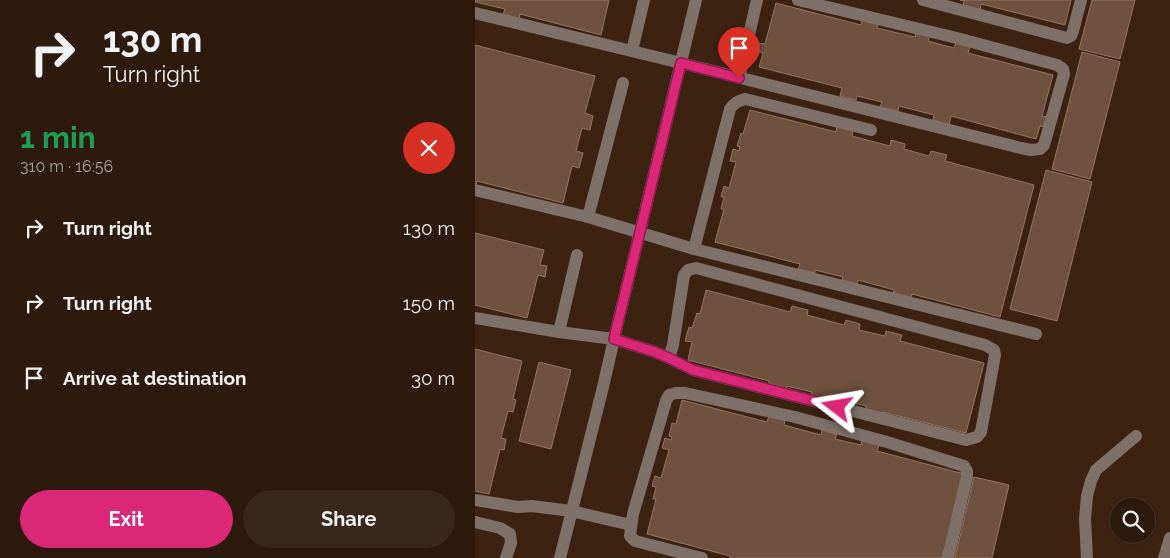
<!DOCTYPE html>
<meta charset="utf-8">
<style>
:root{--surface:#2d1a0d;--page:#39271b;--text:#f1f3f6;--muted:#a7a19d;--line:#48382e;--accent:#db2777}
body{margin:0;font-family:Raleway,sans-serif;background:var(--page);color:var(--text);height:100vh;display:flex;flex-direction:column;font-size:19px;white-space:nowrap}
*{box-sizing:border-box;margin:0}
p{font-size:16px;color:var(--muted)}
.icon{flex:none;width:28px;height:28px;fill:none;stroke:currentColor;stroke-width:2;stroke-linecap:round;stroke-linejoin:round}
.map{position:relative;flex:1;overflow:hidden}
.details{display:flex;flex-direction:column;background:var(--surface);width:475px}
.details>*{flex:none}
.banner{background:#2d1a0d;color:var(--text);overflow:hidden}
.fabs{position:absolute;left:635px;top:498px;display:grid;gap:10px}
.fabs a{display:grid;place-items:center;width:45px;height:45px;border-radius:50%;background:var(--surface);box-shadow:0 1px 4px #0004,0 0 0 1px var(--line);font-size:25px}
.pin{position:absolute;display:grid;place-items:center;width:42px;height:42px;color:#fff;margin:-51px -21px;border-radius:50% 50% 50% 0;rotate:-45deg;box-shadow:0 0 5px #0007}
.pin .icon{rotate:45deg}
.me{position:absolute;width:55px;margin:-28px;rotate:284deg;stroke-linejoin:round;filter:drop-shadow(0 0 4px #0008)}
.turn{display:flex;align-items:center;gap:18px;height:105px;padding:0 20px;font-size:22px}
.turn .icon{width:65px;height:65px;stroke-width:2.5}
.turn b{display:block;font-size:35px;line-height:42px}
.round{display:grid;place-items:center;flex:none;width:52px;height:52px;border-radius:26px;background:var(--page)}
.headline{display:flex;align-items:center;justify-content:space-between;height:85px;padding:0 20px}
h1{font-size:30px;font-weight:700;line-height:38px;color:#1e9e55}
.primary-button{display:flex;gap:10px;margin-top:auto;padding:10px 20px}
.primary-button a{flex:1;height:58px;border-radius:30px;background:var(--accent);color:#fff;font-size:20px;font-weight:700;line-height:58px;text-align:center}
.primary-button a+a{background:var(--page);color:var(--text)}
ul{padding:0;list-style:none}
li{display:flex;align-items:center;gap:15px;height:75px;padding:0 20px}
li div{flex:1}
li b{display:block;font-size:19px}
li em{font-style:normal}
main{display:flex;flex:1;min-height:0}
.map>svg:first-child{display:block}
</style>
<main>
<section class="details">
<div class="banner">
<div class="turn"><svg class="icon" aria-label="right" viewBox="0 0 24 24"><path d="M7 20v-9h11M14 6l5 5-5 5"/></svg><div><b>130 m</b>Turn right</div></div>
</div>
<div class="headline"><div><h1>1 min</h1><p>310 m · 16:56</p></div><a class="round" style="background:#d93025;color:#fff"><svg class="icon" aria-label="close" viewBox="0 0 24 24"><path d="M6 6l12 12M18 6L6 18"/></svg></a></div>
<ul>
<li><svg class="icon" aria-label="right" viewBox="0 0 24 24"><path d="M7 20v-9h11M14 6l5 5-5 5"/></svg><div><b>Turn right</b></div><em>130 m</em></li>
<li><svg class="icon" aria-label="right" viewBox="0 0 24 24"><path d="M7 20v-9h11M14 6l5 5-5 5"/></svg><div><b>Turn right</b></div><em>150 m</em></li>
<li><svg class="icon" aria-label="arrive" viewBox="0 0 24 24"><path d="M6 21V4h12l-3 4 3 4H6"/></svg><div><b>Arrive at destination</b></div><em>30 m</em></li>
</ul>
<div class="primary-button"><a>Exit</a><a>Share</a></div>
</section>
<div class="map">
<svg width="695" height="558" viewBox="0 0 695 558">
<rect width="100%" height="100%" fill="#3c2311"/>
<g fill="#6e523f" stroke="#947662">
<polygon points="0,0 134,0 126,35 45,14 44,19 28,15 30,9 0,2"/>
<polygon points="485,0 596,0 590,25 506,4 505,10 488,5 489,1"/>
<polygon points="617,0 660,0 645,59 604,49"/>
<polygon points="301,3 386,25 388,18 403,22 402,28 440,37 441,32 455,35 453,41 479,48 481,42 495,46 493,53 578,75 567,116 574,117 571,127 565,126 561,139 476,116 474,125 458,120 459,115 424,106 423,111 405,107 407,102 382,96 381,100 365,96 367,88 284,67 288,53 282,51 284,43 290,44"/>
<polygon points="0,45 120,76 110,113 118,116 115,130 107,128 101,151 108,153 104,168 97,166 88,203 2,181 0,188"/>
<polygon points="607,52 645,62 615,179 577,169"/>
<polygon points="275,110 361,132 362,126 378,130 377,136 415,146 416,140 430,144 429,149 454,156 456,151 472,155 470,161 559,185 525,317 437,294 436,298 418,294 419,290 383,280 382,284 367,280 368,277 340,270 340,273 323,269 325,264 240,242 249,209 246,209 249,197 246,197 249,186 254,188 261,162 255,161 258,149 264,151 265,147 262,146 266,133 268,134"/>
<polygon points="571,170 617,182 582,321 535,309"/>
<polygon points="0,233 69,250 65,265 72,266 70,277 63,275 52,318 0,305"/>
<polygon points="231,290 315,312 317,306 333,310 332,315 369,325 371,320 385,324 384,330 410,336 411,331 427,335 425,341 509,363 491,433 408,412 408,414 391,410 391,406 354,397 353,400 336,396 337,392 312,386 311,389 294,384 294,381 213,360 217,342 210,341 214,327 217,328 222,313 225,314"/>
<polygon points="0,349 47,361 38,399 41,400 38,412 33,411 26,438 31,439 29,450 25,449 14,494 0,491"/>
<polygon points="64,362 96,370 76,449 44,441"/>
<polygon points="207,400 292,422 294,416 310,420 309,425 346,435 347,430 362,434 360,439 386,445 387,440 404,445 402,451 489,474 467,558 255,558 255,556 172,534 181,499 178,499 181,487 177,486 180,476 186,478 194,450 187,448 190,438 196,440 197,437 194,436 197,423 201,424"/>
<polygon points="499,477 534,485 517,558 480,558"/>
</g>
<g fill="none" stroke-linecap="round" stroke-linejoin="round">
<g stroke="#7f7169" stroke-width="12">
<polyline points="448,0 592,38 596,36 598,31 606,0"/>
<polyline points="0,13 206,63 546,148 556,150 565,149 569,145 589,74 588,69 582,65 482,38 323,0"/>
<polyline points="157,51 169,0"/>
<polyline points="264,78 282,0"/>
<polyline points="0,190 113,217 219,249 561,334"/>
<polyline points="113,217 148,83"/>
<path d="M219 249 255 109C259 103 263 101 270 99L396 130"/>
<polyline points="0,318 84,332 139,339 180,352 194,358 218,370 491,440 502,437 506,432 520,355 519,350 510,345 221,268 213,270 209,275 198,345 194,358"/>
<polyline points="84,332 102,255"/>
<polyline points="0,500 43,507 57,506 96,511 156,525"/>
<polyline points="0,522 25,528 35,534 36,543 31,558"/>
<polyline points="85,558 128,387 139,339 221,0"/>
<polyline points="227,558 160,541 155,536 158,514 191,401 194,395 201,393 210,393 320,417 412,442 489,466 492,471 492,477 473,558"/>
<polyline points="612,558 610,519 612,496 616,481 621,470 661,436"/>
<polyline points="689,558 695,538"/>
</g>
</g>
<g fill="none" stroke-linecap="round" stroke-linejoin="round">
<g stroke="#8e194d" stroke-width="12">
<polyline id="route" points="264,78 206,63 139,339 180,352 194,358 218,370 362,407"/>
</g>
<use href="#route" stroke="#db2777" stroke-width="9"/>
</g>
</svg>
<div class="fabs">
<a><svg class="icon" aria-label="search" viewBox="0 0 24 24"><circle cx="10" cy="10" r="6"/><path d="M15 15l6 6"/></svg></a>
</div>
<div class="pin" style="left:264px;top:78px;background:#d93025"><svg class="icon" aria-label="arrive" viewBox="0 0 24 24"><path d="M6 21V4h12l-3 4 3 4H6"/></svg></div>
<svg class="me" style="left:362px;top:407px" viewBox="-20 -20 40 40"><path d="M0-17L14 15 0 8-14 15z" fill="#db2777" stroke="#fff" stroke-width="4"/></svg>
</div>
</main>
